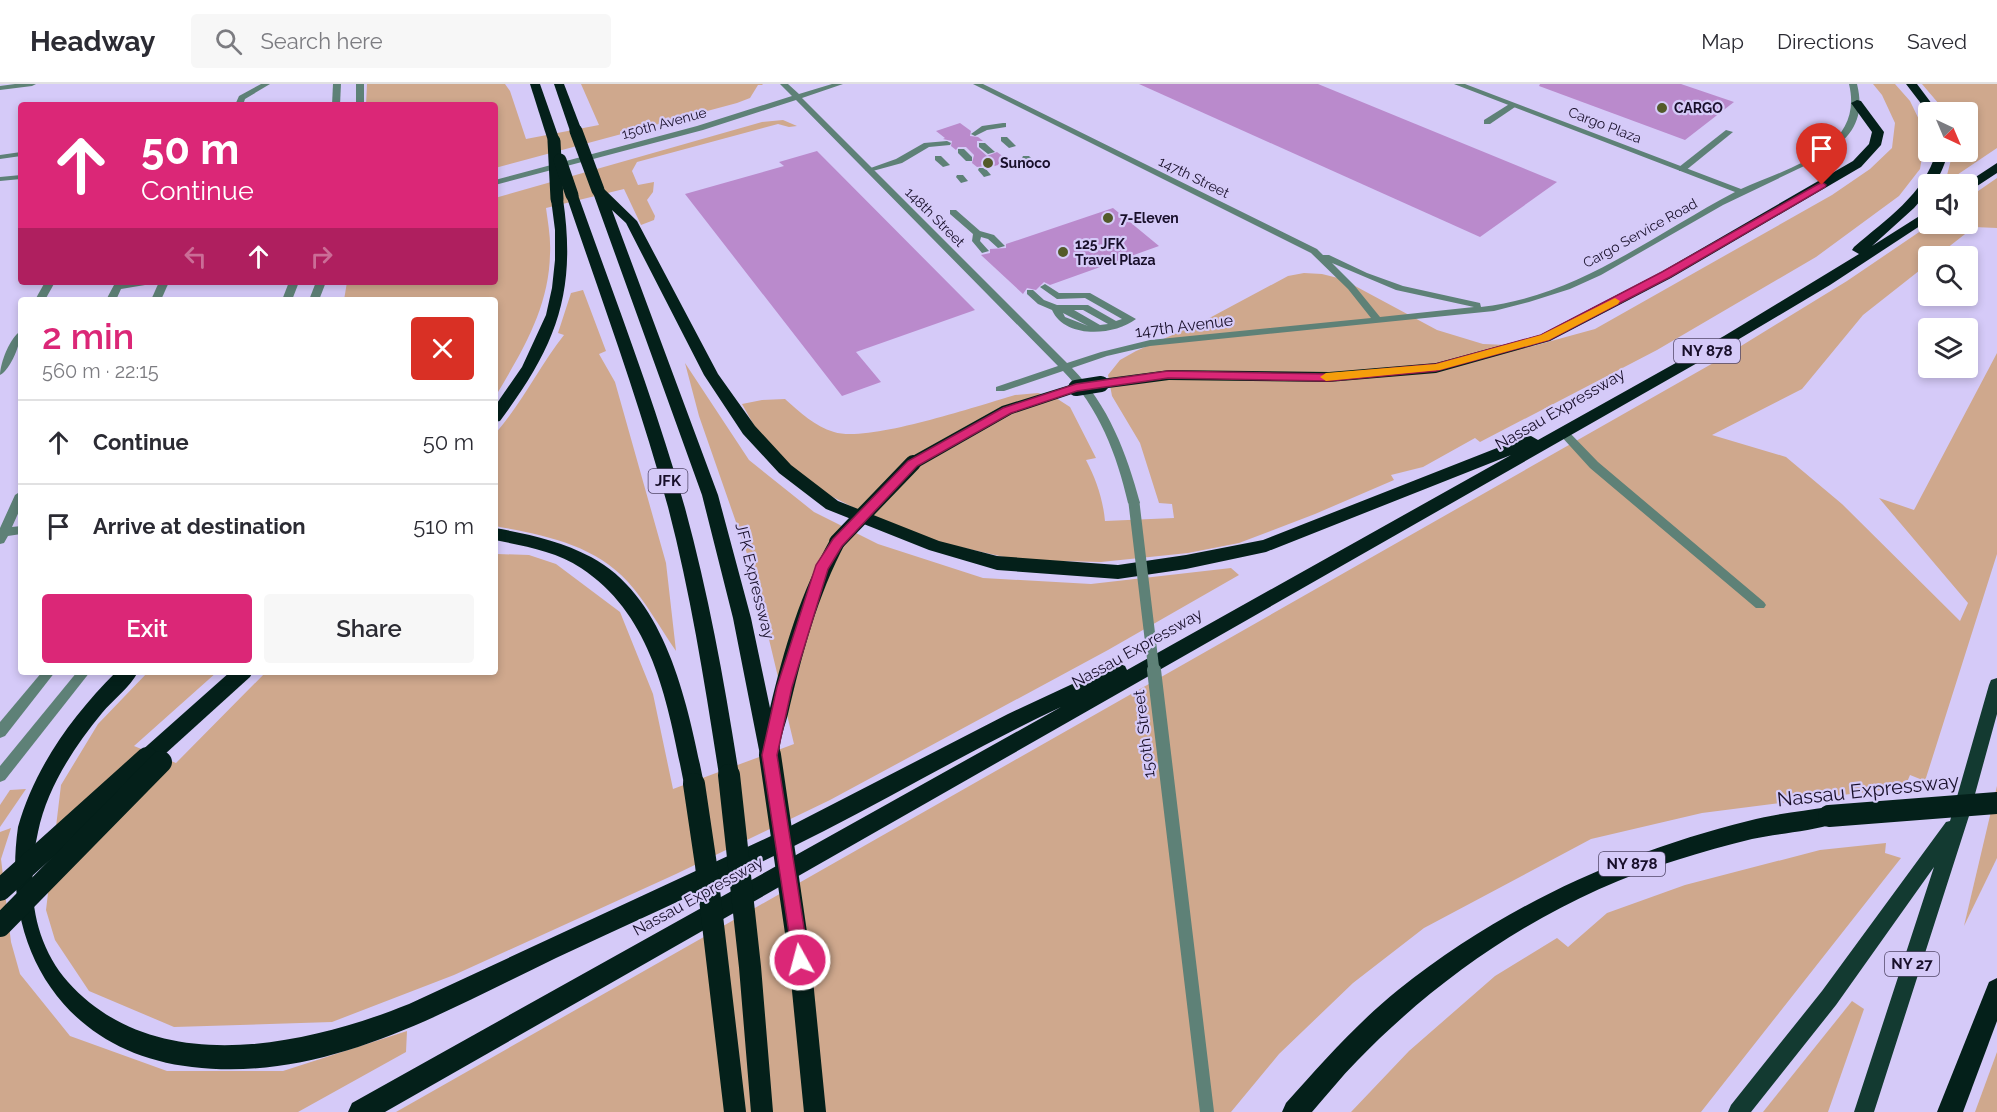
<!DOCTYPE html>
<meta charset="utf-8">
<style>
:root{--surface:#fff;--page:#f7f7f7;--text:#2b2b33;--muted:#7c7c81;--line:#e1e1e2;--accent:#db2777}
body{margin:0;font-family:Raleway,sans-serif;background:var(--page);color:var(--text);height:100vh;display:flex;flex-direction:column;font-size:22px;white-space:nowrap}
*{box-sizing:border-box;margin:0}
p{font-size:20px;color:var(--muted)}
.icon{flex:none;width:33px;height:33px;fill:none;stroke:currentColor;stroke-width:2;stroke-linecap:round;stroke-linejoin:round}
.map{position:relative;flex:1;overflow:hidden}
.details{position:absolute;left:18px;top:213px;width:480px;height:378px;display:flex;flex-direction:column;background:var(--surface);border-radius:6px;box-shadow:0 3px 9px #0003}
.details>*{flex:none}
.banner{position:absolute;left:18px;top:18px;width:480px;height:183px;border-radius:6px;box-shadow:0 3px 9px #0003;background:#db2777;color:#fff;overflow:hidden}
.needle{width:39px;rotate:136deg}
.tools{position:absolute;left:1918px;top:18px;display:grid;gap:12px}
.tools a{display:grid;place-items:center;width:60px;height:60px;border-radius:6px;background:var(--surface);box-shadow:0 3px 9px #0003;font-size:30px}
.pin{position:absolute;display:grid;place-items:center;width:51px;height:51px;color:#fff;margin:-62px -26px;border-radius:50% 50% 50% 0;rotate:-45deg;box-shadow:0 0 6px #0007}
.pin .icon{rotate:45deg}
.me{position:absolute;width:66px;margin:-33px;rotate:353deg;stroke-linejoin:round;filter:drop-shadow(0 0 4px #0008)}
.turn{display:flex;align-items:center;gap:21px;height:126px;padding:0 24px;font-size:27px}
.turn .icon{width:78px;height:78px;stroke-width:2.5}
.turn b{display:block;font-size:42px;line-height:51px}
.lanes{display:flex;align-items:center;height:57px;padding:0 24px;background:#0003;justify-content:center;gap:30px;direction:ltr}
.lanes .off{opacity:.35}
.round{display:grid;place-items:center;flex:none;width:63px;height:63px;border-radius:6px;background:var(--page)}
.overview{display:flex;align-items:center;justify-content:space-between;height:102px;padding:0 24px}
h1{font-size:36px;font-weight:600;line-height:45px;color:var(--accent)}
.button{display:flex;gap:12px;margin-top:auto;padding:12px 24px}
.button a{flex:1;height:69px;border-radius:6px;background:var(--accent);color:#fff;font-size:24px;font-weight:600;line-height:69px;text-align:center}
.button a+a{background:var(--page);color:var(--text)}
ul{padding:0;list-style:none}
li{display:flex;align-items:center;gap:18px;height:84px;padding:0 24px;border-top:2px solid var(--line)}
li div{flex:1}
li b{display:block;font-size:22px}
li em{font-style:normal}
header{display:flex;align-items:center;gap:36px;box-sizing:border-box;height:84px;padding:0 30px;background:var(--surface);border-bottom:2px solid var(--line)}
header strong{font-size:28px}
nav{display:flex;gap:33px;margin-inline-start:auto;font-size:21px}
.search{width:420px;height:54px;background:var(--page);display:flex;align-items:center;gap:15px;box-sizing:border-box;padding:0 21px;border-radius:6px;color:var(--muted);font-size:22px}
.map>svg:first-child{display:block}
</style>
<header>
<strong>Headway</strong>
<div class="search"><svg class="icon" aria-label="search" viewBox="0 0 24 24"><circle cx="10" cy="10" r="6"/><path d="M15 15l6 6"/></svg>Search here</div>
<nav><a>Map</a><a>Directions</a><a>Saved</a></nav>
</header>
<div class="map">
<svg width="1997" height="1028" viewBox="0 0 1997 1028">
<rect width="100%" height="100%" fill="#d5caf8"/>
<g fill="#cfa88d">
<polygon points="367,0 505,0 510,7 526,55 599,41 581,0 762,0 763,1 758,1 750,14 737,19 495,84 495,21 366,21"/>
<path d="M1873 0H1895L1910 17 1926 50 1920 85 1899 112 1816 173 1657 266 1480 358 1475 354 1423 383 1391 391 1394 396 1315 430 1239 459 1188 469 1101 478 1017 476 938 458 878 436 821 407 774 368 756 345 742 320 762 316 785 315C801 329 814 342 834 348 868 359 977 322 1015 311L1038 309 1056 314 1070 323 1096 374 1086 376C1096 395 1103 415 1105 437L1174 434 1172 420 1159 419 1140 359 1112 312 1108 291 1120 276 1136 267 1202 238 1288 192 1304 189 1322 190 1342 195 1437 246 1483 260 1533 262 1595 245 1832 111 1870 85 1892 64 1895 39 1882 11Z"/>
<polygon points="1922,0 1997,0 1997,64 1945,99 1953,68 1968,68 1968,28 1942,28 1939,20"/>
<path d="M783 36 797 42 789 43 778 40 637 78 632 87 638 101 654 98 653 108 647 116 655 132 654 136 641 141 624 105 546 124C548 139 551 155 550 170 549 224 522 268 495 313V216H344L347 198H495V114L762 38Z"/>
<polygon points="1997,94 1997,144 1974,143 1937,172 1929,172 1929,179 1863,231 1802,305 1712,351 1786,373 1842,420 1960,537 1968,519 1879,414 1914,426 1997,269 1997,470 1925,697 1910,691 1905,703 1702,729 1591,755 1424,844 1353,899 1279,970 1231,1028 396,1028 1715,278 1847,197 1931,140 1968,140 1968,114"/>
<path d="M583 206 606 267 599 270 615 298 666 479 676 567C660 544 646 518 628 498 594 460 543 451 495 442V350C522 319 539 283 564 251L558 249 571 209Z"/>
<polygon points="685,279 749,376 814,428 878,460 983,494 1091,500 1231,484 1239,491 1108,566 830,716 676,790 454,891 332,938 174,943 89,907 55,856 46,826 61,701 98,640 148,588 217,588 134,662 176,679 266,588 495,588 495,461 498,461 497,470 529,471 556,480 620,528 653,610 673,705 794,660 752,484 699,332"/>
<polygon points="1997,702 1997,774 1964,842"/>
<polygon points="26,705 0,743 0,721 10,706"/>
<polygon points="11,744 1,775 11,858 20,890 70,952 167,987 283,987 407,947 406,968 298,1028 0,1028 0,748"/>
<polygon points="1886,759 1885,769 1901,774 1701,1028 1351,1028 1409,967 1495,892 1557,854 1568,863 1607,829 1685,801 1820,766"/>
<polygon points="1852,917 1864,925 1828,1028 1763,1028"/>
<polygon points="1997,968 1997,1028 1975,1028"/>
</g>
<g fill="#ba8acc">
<polygon points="1139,0 1318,0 1557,98 1480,153"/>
<polygon points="1540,0 1681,0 1734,18 1685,56 1539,2"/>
<polygon points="960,39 971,47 970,52 978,53 983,57 977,57 977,63 987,72 997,68 1008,76 1001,76 998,81 988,84 985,82 977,83 972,79 974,71 966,63 958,63 956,66 951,62 952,57 943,55 945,54 936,47"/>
<polygon points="817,67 975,226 856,268 881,298 842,312 685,110 784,82 779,78"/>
<polygon points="1113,124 1159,162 1050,201 1044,198 1036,206 1027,204 1023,210 981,171 990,169 990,165 1006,164 1006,160"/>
</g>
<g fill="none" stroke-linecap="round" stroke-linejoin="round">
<g fill="#5e8177" fill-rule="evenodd">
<polygon points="15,0 36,0 32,2 0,6 0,2"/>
<polygon points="261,0 270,0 245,15 243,21 235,21 239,12"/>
<polygon points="1511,19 1518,21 1490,40 1484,40 1484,36"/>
<polygon points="1003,39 1006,39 1006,43 987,46 975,52 971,50 982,42"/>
<polygon points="1726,46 1733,48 1685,87 1679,87 1679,83"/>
<polygon points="1001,53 1007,53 1016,62 1009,64 1001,57"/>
<polygon points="947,57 951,59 950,61 929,63 902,79 869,88 865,86 896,75 924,59"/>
<polygon points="979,59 985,59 995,68 988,70 979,63"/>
<polygon points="958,65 964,65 972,73 972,77 966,77 958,69"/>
<polygon points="21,68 21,72 0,75 0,71"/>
<polygon points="935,72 941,72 950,81 943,83 935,76"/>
<polygon points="1023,72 1029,72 1034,77 1027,79 1022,74"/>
<polygon points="1001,78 1007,78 1013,84 1006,86 1000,80"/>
<polygon points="979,84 985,84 991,91 984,93 978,86"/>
<polygon points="21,91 21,95 0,97 0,93"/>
<polygon points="957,91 963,91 968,97 961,99 956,93"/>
<polygon points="950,126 956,126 980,147 994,151 1005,162 998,164 988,155 981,153 980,157 989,167 982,169 972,157 973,150 950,130"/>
<polygon points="45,198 55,198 45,216 35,216"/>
<polygon points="130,198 150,198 145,201 121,205 116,216 106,216 114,201"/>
<polygon points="159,198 169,198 161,216 151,216"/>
<path d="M1045 200 1059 209H1090L1136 235C1114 252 1065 255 1052 226L1038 220 1027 210V206H1033L1044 216 1057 221H1088L1116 237 1122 235 1085 214 1057 215 1040 203ZM1074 226H1083L1108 240 1100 241ZM1063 229 1088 242 1065 233Z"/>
<path d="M21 247C21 259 11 285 0 291 0 279 10 253 21 247Z"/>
<polygon points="1564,345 1568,347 1598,378 1764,518 1766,521 1764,524 1756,524 1590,384 1560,351 1559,349"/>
<polygon points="21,407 21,423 12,443 21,442 21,450 8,452 4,459 0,460 0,444 15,411"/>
</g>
<g fill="#5e8177" fill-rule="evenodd">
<polygon points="333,0 341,0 340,21 332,21"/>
<rect x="356" y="0" width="8" height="21"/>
<path d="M780 0H788L799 10 832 0H843L802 14 1067 279 1101 268 1150 256 1371 234 1348 205 1311 169 973 0H983L1317 165 1323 171H1329L1367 189 1403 202 1480 219 1481 223C1576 213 1653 151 1735 108L1454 0H1465L1741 105C1787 84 1865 66 1849 0H1857C1866 36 1850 55 1821 74L1723 121 1601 191 1570 205 1529 218 1494 227 1150 262 1107 272 1072 284C1108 320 1127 370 1140 419L1134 423 1128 419C1117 371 1099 323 1063 287L1004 307H996V303L1058 282 796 16 703 46 495 101V96L697 42 792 12ZM1332 179 1396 206 1474 223 1380 233 1354 201Z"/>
<polygon points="289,198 299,198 292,216 282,216"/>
<polygon points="316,198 326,198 319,216 309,216"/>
<polygon points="42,588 55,588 5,652 0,654 0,638"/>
<polygon points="77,588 90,588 5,696 0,698 0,682"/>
</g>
<polygon fill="#133a31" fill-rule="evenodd" points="1997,594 1997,630 1969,732 1874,1028 1854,1028 1934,783 1836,921 1751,1028 1728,1028 1731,1021 1822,907 1946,738 1950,737 1989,601 1991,596"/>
<g fill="#04201a" fill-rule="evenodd">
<polygon points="530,0 540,0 560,57 558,59 554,60 548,57"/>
<polygon points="554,0 564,0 582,47 580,49 572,49 570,47"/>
<polygon points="1906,0 1917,0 1938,28 1929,28 1929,30"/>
<polygon points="1857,16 1861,17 1884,48 1881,61 1861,83 1671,194 1550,257 1436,289 1329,298 1169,296 1101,305 1093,300 1101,295 1169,286 1329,288 1436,279 1540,251 1661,188 1853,77 1869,60 1872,48 1851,19"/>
<path d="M1936 68H1948C1945 80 1941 90 1934 100H1929V107L1914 124 1872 162 1929 126V136L1830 201 1734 258 385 1028H348L352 1019 1061 623C980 661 904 706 824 747 736 792 646 832 556 874 442 929 323 999 192 983 68 969 0 869 18 743 35 683 72 632 116 588H138C130 603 113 616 102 629 74 663 47 704 38 748 26 801 32 857 68 898 155 995 304 962 409 920L771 752 1008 630 1111 582 1118 579 1125 582 1127 586 1511 371 1266 468 1186 485 1118 495 997 486 929 466 826 425 779 389 743 350 704 291 626 139 612 126 718 411 751 534 770 624C784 565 801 507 831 454L837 452 843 454 846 458C817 512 802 571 788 630 785 642 778 660 780 671L777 677 770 680 763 677 760 671 733 534 702 411 592 106 594 103H602L637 137 718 290 755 342 791 381 838 417 939 457 997 472 1118 481 1186 471 1263 456 1525 353 1531 352 1538 356 1724 252 1859 170 1852 166 1854 163C1885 136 1925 110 1936 68Z"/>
<polygon points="1997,79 1997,89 1968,108 1968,100 1965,100"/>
<path d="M572 107 578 111C615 215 655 318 685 424 709 512 725 601 739 691L736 697 729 700 722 697 719 691C705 601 691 511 668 423 639 317 601 214 566 111Z"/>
<path d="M557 111 563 115C577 209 556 262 500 337L495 338V322L522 283 546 231 552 204 555 176V146L551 115Z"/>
<polygon points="1076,299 1081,301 1084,304 1081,307 1012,330 919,383 907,383 905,379 907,375 1002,322"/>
<path d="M495 444C529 450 561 457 591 473 668 514 688 623 704 700L701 706 694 709 687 706 684 700C668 621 654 532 581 484 556 467 524 462 495 456Z"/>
<polygon points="230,588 253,588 250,593 154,680 147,683 140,680 137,674 140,668"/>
<path d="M1829 723 1836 725 1840 732 1836 739C1810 748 1779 749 1752 755 1727 761 1702 768 1677 776 1557 812 1444 887 1357 977 1341 993 1327 1011 1312 1028H1282L1286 1019C1321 980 1357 939 1398 906 1502 823 1620 769 1748 737 1775 730 1802 727 1829 723Z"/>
<polygon points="1997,894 1997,937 1963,1028 1937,1028 1989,898"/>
</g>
<polyline stroke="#5e8177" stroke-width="11" points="1134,419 1154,587"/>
<polyline stroke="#5e8177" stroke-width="14" points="1154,586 1207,1028"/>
<g stroke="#04201a" stroke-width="13">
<polyline points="576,47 598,106"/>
<polyline points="554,57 557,115"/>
<polyline points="560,76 572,111"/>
</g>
<g stroke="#04201a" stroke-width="16">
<polyline points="1076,304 1101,300"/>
<polyline points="837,458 913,379"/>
</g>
<g stroke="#04201a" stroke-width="22">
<polyline points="770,671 800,876 815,1028"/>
<polyline points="729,691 750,883 762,1028"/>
<polyline points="694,700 706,781 735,1028"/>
<polyline points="1829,732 1997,719"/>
<polyline points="0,806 147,674"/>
<polyline points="0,842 161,678"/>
</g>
</g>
<polygon fill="#db2777" stroke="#8e194d" stroke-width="1.5" points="1822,98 1826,101 1825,103 1670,193 1549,256 1436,287 1329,297 1168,294 1077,307 1011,329 917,382 842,462 828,485 792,603 777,671 809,876 806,882 800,884 794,882 762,671 777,603 816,481 833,455 908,377 1003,324 1076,300 1168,287 1329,290 1436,280 1541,251 1662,188"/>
<polygon fill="#f59e0b" points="1615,214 1620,217 1618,220 1549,256 1440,286 1326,297 1320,293 1326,289 1436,280 1541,251"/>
<g fill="#535b29" stroke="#d5caf8" stroke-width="2">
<circle cx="1662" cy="24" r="6"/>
<circle cx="988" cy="79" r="6"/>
<circle cx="1108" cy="134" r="6"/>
<circle cx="1063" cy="168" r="6"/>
</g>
<g text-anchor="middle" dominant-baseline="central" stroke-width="4.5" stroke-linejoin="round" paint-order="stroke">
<g font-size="14" font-weight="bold" fill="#180f2a" stroke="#d5caf8" text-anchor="start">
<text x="1674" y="24">CARGO</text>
<text x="1000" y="79">Sunoco</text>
<text x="1120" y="134">7-Eleven</text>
<text x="1075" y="160">125 JFK<tspan x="1075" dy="16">Travel Plaza</tspan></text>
</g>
<g font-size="14" fill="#180f2a" stroke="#d5caf8">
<text transform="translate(664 39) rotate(-15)">150th Avenue</text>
<text transform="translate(1605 41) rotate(21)">Cargo Plaza</text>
<text transform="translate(1194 93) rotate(26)">147th Street</text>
<text transform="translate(935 133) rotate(45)">148th Street</text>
<text transform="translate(1640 149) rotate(-29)">Cargo Service Road</text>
</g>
<g fill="#d5caf8" stroke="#514768" stroke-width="1.5">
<rect x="1674" y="255" width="66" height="24" rx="4.5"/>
<rect x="648.5" y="385" width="39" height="24" rx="4.5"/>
<rect x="1599" y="768" width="66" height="24" rx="4.5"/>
<rect x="1885" y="868" width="54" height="24" rx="4.5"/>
</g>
<g font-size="15" font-weight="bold" fill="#180f2a">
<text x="1707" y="267">NY 878</text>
<text x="668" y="397">JFK</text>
<text x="1632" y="780">NY 878</text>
<text x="1912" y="880">NY 27</text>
</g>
<g font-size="16" fill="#180f2a" stroke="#d5caf8">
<text transform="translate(1184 242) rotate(-7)">147th Avenue</text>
<text transform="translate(1560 325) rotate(-30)">Nassau Expressway</text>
<text transform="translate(755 497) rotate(76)">JFK Expressway</text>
<text transform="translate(1137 564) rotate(-29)">Nassau Expressway</text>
<text transform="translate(1144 650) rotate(-97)">150th Street</text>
<text transform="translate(698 812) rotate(-29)">Nassau Expressway</text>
</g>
<g font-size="20" fill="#180f2a" stroke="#d5caf8">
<text transform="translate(1868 706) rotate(-6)">Nassau Expressway</text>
</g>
</g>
</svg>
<div class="tools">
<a><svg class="needle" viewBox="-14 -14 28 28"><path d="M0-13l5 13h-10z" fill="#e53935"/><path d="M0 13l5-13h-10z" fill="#7c7c81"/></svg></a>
<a><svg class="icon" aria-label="sound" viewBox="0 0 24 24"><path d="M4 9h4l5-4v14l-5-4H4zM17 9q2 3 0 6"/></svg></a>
<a><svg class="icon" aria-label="search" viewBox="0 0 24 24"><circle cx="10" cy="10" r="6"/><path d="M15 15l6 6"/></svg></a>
<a><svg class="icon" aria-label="layers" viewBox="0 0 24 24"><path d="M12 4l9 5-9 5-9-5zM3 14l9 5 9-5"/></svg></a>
</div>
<div class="pin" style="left:1822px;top:101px;background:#d93025"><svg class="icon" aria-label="arrive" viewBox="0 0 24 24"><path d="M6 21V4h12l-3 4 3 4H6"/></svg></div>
<svg class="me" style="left:800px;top:876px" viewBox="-20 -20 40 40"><circle r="17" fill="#db2777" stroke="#fff" stroke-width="3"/><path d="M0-11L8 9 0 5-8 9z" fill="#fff"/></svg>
<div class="banner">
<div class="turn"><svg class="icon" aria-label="ahead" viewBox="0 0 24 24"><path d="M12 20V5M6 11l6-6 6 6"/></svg><div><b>50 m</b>Continue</div></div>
<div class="lanes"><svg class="icon off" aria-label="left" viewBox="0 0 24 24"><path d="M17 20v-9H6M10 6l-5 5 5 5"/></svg><svg class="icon" aria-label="ahead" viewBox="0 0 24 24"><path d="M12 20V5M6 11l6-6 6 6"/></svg><svg class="icon off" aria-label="right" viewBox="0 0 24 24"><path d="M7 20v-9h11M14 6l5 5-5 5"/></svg></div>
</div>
<section class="details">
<div class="overview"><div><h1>2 min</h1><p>560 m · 22:15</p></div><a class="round" style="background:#d93025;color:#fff"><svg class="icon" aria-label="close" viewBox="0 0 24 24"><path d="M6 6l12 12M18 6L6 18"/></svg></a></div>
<ul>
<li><svg class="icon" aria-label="ahead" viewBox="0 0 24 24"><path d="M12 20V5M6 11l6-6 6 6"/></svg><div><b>Continue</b></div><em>50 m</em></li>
<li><svg class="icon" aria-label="arrive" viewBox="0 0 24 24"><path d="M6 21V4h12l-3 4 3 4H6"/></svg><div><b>Arrive at destination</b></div><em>510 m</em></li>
</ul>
<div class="button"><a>Exit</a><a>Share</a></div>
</section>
</div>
